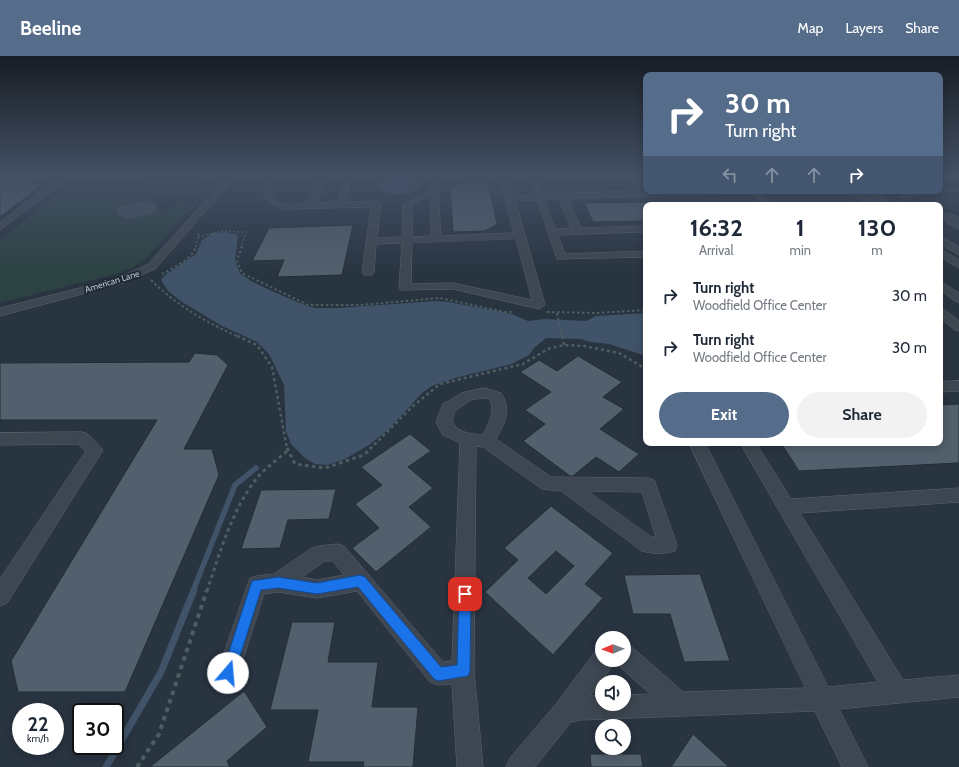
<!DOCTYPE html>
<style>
:root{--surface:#fff;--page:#f2f2f3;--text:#1f2937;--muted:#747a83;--accent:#556c8b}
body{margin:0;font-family:Cabin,sans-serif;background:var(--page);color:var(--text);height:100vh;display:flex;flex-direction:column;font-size:15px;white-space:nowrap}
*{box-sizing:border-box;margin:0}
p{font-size:13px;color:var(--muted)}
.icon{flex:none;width:22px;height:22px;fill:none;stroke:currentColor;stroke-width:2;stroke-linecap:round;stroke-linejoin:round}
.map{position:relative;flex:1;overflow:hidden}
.side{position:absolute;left:643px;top:146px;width:300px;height:244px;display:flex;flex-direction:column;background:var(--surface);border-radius:8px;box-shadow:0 2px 10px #0003}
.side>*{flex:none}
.hud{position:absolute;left:643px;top:16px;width:300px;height:122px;border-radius:8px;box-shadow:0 2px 10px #0003;background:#556c8b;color:#fff;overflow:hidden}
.needle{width:26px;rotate:269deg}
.fabs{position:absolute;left:595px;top:575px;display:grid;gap:8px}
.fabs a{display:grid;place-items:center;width:36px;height:36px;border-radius:50%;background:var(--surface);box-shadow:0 2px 10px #0003;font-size:20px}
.speed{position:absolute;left:12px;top:647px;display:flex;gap:8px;font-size:20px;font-weight:700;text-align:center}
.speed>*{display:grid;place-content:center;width:52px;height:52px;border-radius:50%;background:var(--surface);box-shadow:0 2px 10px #0003;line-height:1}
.speed small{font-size:10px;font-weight:400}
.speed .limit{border:2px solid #111;border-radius:6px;background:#fff;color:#111}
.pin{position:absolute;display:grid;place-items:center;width:34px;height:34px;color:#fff;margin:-17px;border-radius:8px;box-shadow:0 2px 6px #0006}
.me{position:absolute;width:44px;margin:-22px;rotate:18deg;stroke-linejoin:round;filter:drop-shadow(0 0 3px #0008)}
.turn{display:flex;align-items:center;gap:14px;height:84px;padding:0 16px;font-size:18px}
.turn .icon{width:52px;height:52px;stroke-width:2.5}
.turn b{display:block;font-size:28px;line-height:34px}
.lanes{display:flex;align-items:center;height:38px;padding:0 16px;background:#0003;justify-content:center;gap:20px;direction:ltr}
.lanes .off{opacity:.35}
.eta{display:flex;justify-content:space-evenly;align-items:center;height:68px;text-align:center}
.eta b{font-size:24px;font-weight:700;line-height:28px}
.action{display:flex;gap:8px;margin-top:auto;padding:8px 16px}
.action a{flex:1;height:46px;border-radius:24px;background:var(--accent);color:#fff;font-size:16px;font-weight:700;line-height:46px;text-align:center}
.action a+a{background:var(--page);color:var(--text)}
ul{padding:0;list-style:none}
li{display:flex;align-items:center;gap:12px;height:52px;padding:0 16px}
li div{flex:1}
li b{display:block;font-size:15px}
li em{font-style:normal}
header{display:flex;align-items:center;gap:24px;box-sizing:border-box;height:56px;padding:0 20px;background:var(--accent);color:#fff}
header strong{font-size:19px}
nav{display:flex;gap:22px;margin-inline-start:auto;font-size:14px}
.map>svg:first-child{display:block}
</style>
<header>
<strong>Beeline</strong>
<nav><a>Map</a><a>Layers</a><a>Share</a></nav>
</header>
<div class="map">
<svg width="959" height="711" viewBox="0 0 959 711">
<rect width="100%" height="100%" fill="#293441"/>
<path fill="#2c4243" d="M201 125 204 126V129H211C206 135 204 143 197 146H193L195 143H187L183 147H179L182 142H155L145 151 129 155 130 153H126L122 157 144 153 143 154H172L177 148 194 150 192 154 186 157 147 201 132 212 116 218 0 247V184L69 130Z"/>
<g fill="#405369">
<path d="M392 120H408L419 124V133C404 139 392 141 377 133L379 126Z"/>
<polygon points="227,176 238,179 235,205 240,217 251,225 276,237 307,250 316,252 338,252 436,245 449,246 512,258 528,265 544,263 586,265 596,260 646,257 646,300 609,288 590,286 581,283 546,282 534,292 529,299 512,308 455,322 432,330 422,337 388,374 369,389 345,403 327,409 315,408 305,402 291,388 286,375 284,329 269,298 257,286 222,270 182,246 168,235 161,224 165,219 196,198 202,184 207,181 212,177"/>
</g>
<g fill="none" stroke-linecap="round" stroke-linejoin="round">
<g stroke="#405369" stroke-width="2.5">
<polyline points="940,135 959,134"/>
<polyline points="901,141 936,135"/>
<polyline points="848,145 851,149"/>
</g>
<polyline stroke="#405369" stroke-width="5.5" points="193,535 235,429 256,412"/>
<polyline stroke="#405369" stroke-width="7" points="106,711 161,616 194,534"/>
<polygon fill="#444f5c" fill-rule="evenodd" points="145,144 154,147 158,152 154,157 129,163 120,160 116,155 120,150"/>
</g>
<g fill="#525f6c" stroke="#232d38" fill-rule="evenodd">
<polygon points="0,119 44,119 32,128 44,127 0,161"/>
<polygon points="488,126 497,168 485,175 453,176 450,132 461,127"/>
<polygon points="646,146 646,165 593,166 584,147"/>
<polygon points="353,169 342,219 277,221 284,204 252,205 269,172"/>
<polygon points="195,297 217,299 228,309 184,393 212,393 219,419 125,636 18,636 11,605 157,364 0,364 0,307 189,306"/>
<polygon points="578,300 622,326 603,341 624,353 600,373 639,398 619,416 596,401 573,420 570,420 523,385 545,368 525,354 551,336 520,316 539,304 557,315"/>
<polygon points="959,348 959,407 799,415 781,387 940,387 940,349"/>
<polygon points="410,378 431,395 408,411 433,432 409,451 431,471 376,516 352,492 379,472 355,448 382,429 361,411"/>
<polygon points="336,433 329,463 288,464 280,492 241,493 261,434"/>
<path d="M551 450 613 497 585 528 603 542 553 599 485 536 518 504 504 492ZM556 495 574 510 546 538 528 522Z"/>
<polygon points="700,518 730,605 684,606 670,558 633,558 624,519"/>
<polygon points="292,566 335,566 328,606 378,606 372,651 418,651 413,711 363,711 364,706 308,706 318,654 270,654"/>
<polygon points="244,635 267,671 227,705 230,711 150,711"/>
<polygon points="693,678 729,711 671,711"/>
<polygon points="590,698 641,698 643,711 591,711"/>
</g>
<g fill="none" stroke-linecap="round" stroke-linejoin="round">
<g stroke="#5b646e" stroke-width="1">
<g id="minor">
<polygon points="51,119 59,119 58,121 62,126 61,128 0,174 0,166 53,126 50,121"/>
<polygon points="229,119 237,119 155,213 123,227 0,260 0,252 115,223 147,209"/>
<path d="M259 119H267L269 121C272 126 271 130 272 136 275 152 296 148 307 147L318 119H326L317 147 337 146 344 119H352L346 146 376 145 381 148 377 182 402 181 403 148 430 134 429 123 419 119H431L437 122 441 180 514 177 499 119H507L513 139H535L527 119H535L543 138 637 135 625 119H633L646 135H722L718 138 568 143 581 172 642 170 646 171V180L639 176 558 179 565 198 646 195V201L557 203 537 144H515L545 249 539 253 453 233 401 234 399 232 402 187 376 188 374 217 372 219H364L362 217 371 151 285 153 270 148 265 142 263 124ZM430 140 431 180 412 181V149ZM545 143H559L571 172 556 173ZM516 183 532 244 453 227 411 228 412 187Z"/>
<polygon points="749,135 758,135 774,149 764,149"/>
<polygon points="849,135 859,135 878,149 867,149"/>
<polygon points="864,135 874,135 894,149 883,149"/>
<polygon points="947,157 959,161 959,173 947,167 942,160"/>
<polygon points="940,180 959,191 959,199 940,188"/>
<polygon points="940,193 959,204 959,212 940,201"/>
<polygon points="940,225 959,237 959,247 955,245 940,234"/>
<polygon points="940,252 944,253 959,265 959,275 955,274 940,262"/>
<polygon points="959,325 959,335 940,336 940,326"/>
<path d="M484 332 501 337C512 354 505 367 496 383L551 421 648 422 654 424 677 489 675 495C665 498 652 498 642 495L561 435 542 433 483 391 476 390 474 615 483 711H457L452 628 438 629 430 626 357 535 317 542 278 536 264 538 236 625 228 628 220 625 217 617 250 522 257 520 274 518 312 492 319 490 337 488 344 490 443 606 452 605 460 387 443 379 436 366 443 348 462 337ZM484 342 490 343C495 357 489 367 483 379 471 378 458 377 452 366L455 355 471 344ZM588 435 642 436 656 481H652ZM333 505 344 519 317 524 302 521 323 506Z"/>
<polygon points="82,376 88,378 103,394 7,547 0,550 0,523 86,395 78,388 0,389 0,377"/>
<polygon points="689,387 705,387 828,631 878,626 740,387 756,387 791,443 959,432 959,446 800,457 903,624 959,619 959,641 839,653 868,711 842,711 815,655 580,664 571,666 535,711 506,711 510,702 556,648 595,596 602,593 602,604 614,604 611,612 590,640 602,639 602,648 624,648 624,639 650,638 616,607 615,604 624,604 624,588 632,591 683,636 805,632"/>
</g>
</g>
<g stroke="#4b5f61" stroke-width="1.5" stroke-dasharray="2 2" stroke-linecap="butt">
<polyline points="940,127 948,123 945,119"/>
<polyline points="900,145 907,149"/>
<polyline points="178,148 183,148"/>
<polyline points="198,181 222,175 246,176 241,191"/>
<polyline points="196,191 199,176"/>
</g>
<g stroke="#4b5f61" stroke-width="2" stroke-dasharray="2.5 2.5" stroke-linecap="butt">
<polyline points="242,190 237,205 242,217 308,249 361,249 440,242 505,256 514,256"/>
<path d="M162 218C173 212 193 203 196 190"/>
<path d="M151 224C176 249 207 267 239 281"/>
<polyline points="547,256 596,257 646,254"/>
<polyline points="557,257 562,281"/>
</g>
<g stroke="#4b5f61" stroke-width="2.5" stroke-dasharray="3 3" stroke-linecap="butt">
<polyline points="237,280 257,289 272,311 287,393"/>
<polyline points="562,280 564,289"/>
<polyline points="370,393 413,350 440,328 523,308 548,293 564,289 584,290 619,297 646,313"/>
</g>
<g stroke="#4b5f61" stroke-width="3" stroke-dasharray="3.5 3.5" stroke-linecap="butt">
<polyline points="287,392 295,408 325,412 364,399 371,392"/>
<path d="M207 535C219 499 233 451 257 422 265 412 277 404 287 395"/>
</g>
<polyline stroke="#4b5f61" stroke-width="4" stroke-dasharray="4.5 4.5" stroke-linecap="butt" points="137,711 159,678 207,534"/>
<use href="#minor" fill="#3d4651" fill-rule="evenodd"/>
</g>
<linearGradient id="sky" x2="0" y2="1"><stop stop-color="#171d24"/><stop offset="0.55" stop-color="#435065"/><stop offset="1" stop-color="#435065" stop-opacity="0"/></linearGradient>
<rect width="959" height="218" fill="url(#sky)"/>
<polygon fill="#1a73e8" stroke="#114b97" points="360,519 365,521 441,611 457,609 459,538 460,534 465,532 469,534 471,538 470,615 468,620 438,625 434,623 358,531 317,538 278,532 261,534 233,622 228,624 224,622 222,617 252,525 278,521 317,527"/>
<g text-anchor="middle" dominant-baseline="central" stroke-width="4" stroke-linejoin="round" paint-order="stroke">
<g font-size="9" fill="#bac1cb" stroke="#212b36">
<text transform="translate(112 225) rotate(-17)">American Lane</text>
</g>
</g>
</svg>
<div class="fabs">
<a><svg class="needle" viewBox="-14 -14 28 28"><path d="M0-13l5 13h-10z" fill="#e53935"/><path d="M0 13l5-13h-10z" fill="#747a83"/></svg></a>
<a><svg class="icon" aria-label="sound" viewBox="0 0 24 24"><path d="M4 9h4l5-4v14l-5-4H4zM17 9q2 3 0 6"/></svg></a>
<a><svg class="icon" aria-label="search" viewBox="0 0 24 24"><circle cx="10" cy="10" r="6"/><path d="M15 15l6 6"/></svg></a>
</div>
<div class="speed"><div>22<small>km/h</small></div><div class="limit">30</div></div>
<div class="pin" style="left:465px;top:538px;background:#d93025"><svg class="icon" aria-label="arrive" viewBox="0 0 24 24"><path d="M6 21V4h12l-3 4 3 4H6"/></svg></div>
<svg class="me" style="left:228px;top:617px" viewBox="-20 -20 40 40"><circle r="19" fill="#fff"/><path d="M0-13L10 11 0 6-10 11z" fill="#1a73e8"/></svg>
<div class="hud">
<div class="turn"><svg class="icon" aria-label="right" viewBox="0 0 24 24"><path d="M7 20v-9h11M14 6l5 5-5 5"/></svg><div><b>30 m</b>Turn right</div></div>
<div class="lanes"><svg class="icon off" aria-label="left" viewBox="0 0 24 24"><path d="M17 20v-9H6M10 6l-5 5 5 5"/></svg><svg class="icon off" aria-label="ahead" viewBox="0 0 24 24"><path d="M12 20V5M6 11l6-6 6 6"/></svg><svg class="icon off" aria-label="ahead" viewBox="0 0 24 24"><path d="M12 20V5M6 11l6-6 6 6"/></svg><svg class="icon" aria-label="right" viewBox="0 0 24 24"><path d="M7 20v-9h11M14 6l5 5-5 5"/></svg></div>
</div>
<section class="side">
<div class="eta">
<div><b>16:32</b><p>Arrival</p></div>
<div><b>1</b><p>min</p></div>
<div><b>130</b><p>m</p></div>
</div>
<ul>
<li><svg class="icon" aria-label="right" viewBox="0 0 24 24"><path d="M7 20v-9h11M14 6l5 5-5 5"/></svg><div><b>Turn right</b><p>Woodfield Office Center</p></div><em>30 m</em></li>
<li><svg class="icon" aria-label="right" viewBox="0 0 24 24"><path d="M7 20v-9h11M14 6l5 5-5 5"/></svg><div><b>Turn right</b><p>Woodfield Office Center</p></div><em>30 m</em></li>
</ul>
<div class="action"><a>Exit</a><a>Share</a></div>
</section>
</div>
